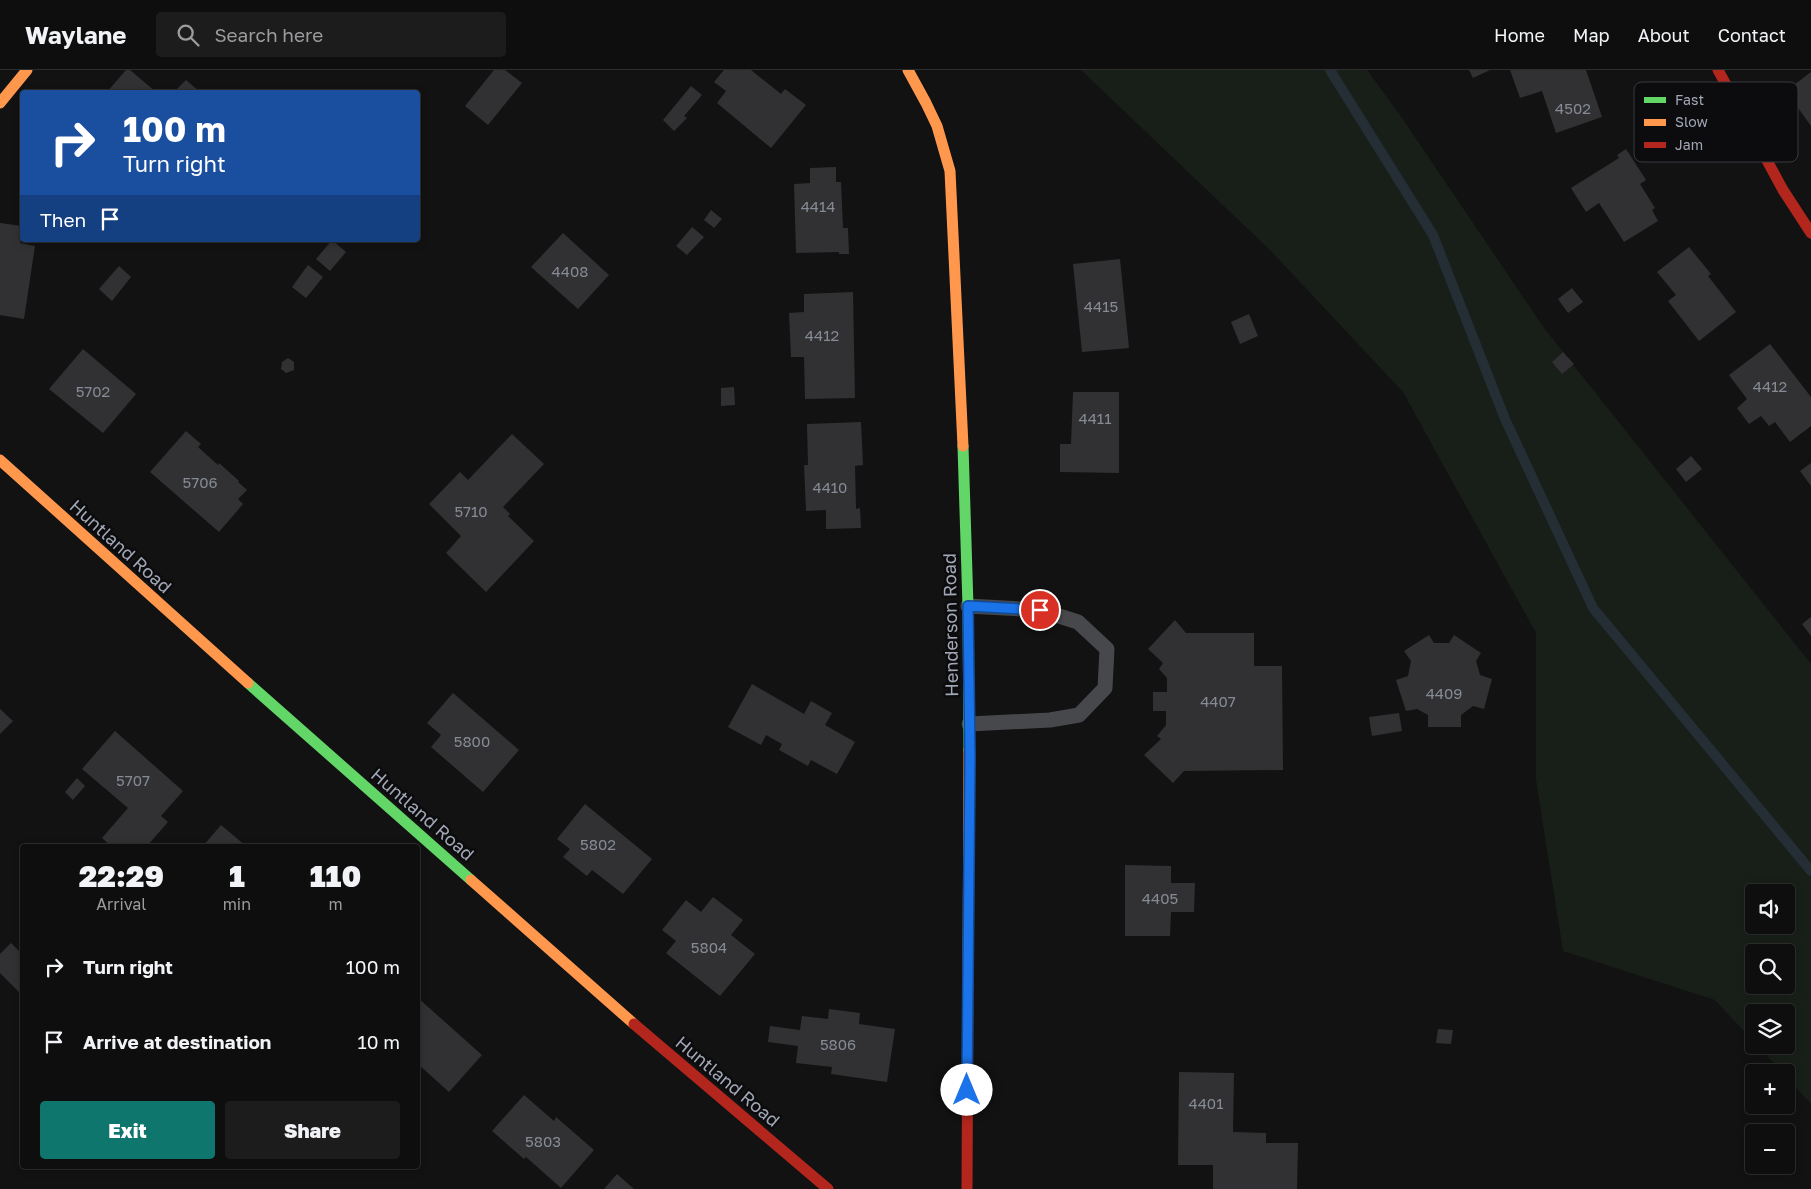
<!DOCTYPE html>
<meta charset="utf-8">
<style>
:root{--surface:#0e0e0e;--page:#1c1c1c;--text:#f1f3f6;--muted:#9b9c9e;--line:#2e2e2e;--accent:#0f766e}
body{margin:0;font-family:"Golos Text",sans-serif;background:var(--page);color:var(--text);height:100vh;display:flex;flex-direction:column;font-size:19px;white-space:nowrap}
*{box-sizing:border-box;margin:0}
p{font-size:16px;color:var(--muted)}
.icon{flex:none;width:28px;height:28px;fill:none;stroke:currentColor;stroke-width:2;stroke-linecap:round;stroke-linejoin:round}
.map{position:relative;flex:1;overflow:hidden}
.sheet{position:absolute;left:20px;top:774px;width:400px;height:325px;display:flex;flex-direction:column;background:var(--surface);border-radius:5px;box-shadow:0 2px 8px #0003,0 0 0 1px var(--line)}
.sheet>*{flex:none}
.hud{position:absolute;left:20px;top:20px;width:400px;height:152px;border-radius:5px;box-shadow:0 2px 8px #0003,0 0 0 1px var(--line);background:#1a4fa0;color:#fff;overflow:hidden}
.buttons{position:absolute;left:1745px;top:814px;display:grid;gap:10px}
.buttons a{display:grid;place-items:center;width:50px;height:50px;border-radius:5px;background:var(--surface);box-shadow:0 2px 8px #0003,0 0 0 1px var(--line);font-size:25px}
.pin{position:absolute;display:grid;place-items:center;width:42px;height:42px;color:#fff;margin:-21px;border:2px solid #fff;border-radius:50%;box-shadow:0 1px 5px #0007}
.me{position:absolute;width:55px;margin:-28px;rotate:0deg;stroke-linejoin:round;filter:drop-shadow(0 0 4px #0008)}
.turn{display:flex;align-items:center;gap:18px;height:105px;padding:0 20px;font-size:22px}
.turn .icon{width:65px;height:65px;stroke-width:2.5}
.turn b{display:block;font-size:35px;line-height:42px}
.then{display:flex;align-items:center;height:48px;padding:0 20px;background:#0003;gap:10px;font-size:19px}
.eta{display:flex;justify-content:space-evenly;align-items:center;height:85px;text-align:center}
.eta b{font-size:30px;font-weight:800;line-height:35px}
.action{display:flex;gap:10px;margin-top:auto;padding:10px 20px}
.action a{flex:1;height:58px;border-radius:5px;background:var(--accent);color:#fff;font-size:20px;font-weight:800;line-height:58px;text-align:center}
.action a+a{background:var(--page);color:var(--text)}
ul{padding:0;list-style:none}
li{display:flex;align-items:center;gap:15px;height:75px;padding:0 20px}
li div{flex:1}
li b{display:block;font-size:19px}
li em{font-style:normal}
header{display:flex;align-items:center;gap:30px;box-sizing:border-box;height:70px;padding:0 25px;background:var(--surface);border-bottom:1px solid var(--line)}
header strong{font-size:24px}
nav{display:flex;gap:28px;margin-inline-start:auto;font-size:18px}
.search{width:350px;height:45px;background:var(--page);display:flex;align-items:center;gap:12px;box-sizing:border-box;padding:0 18px;border-radius:5px;color:var(--muted);font-size:19px}
.map>svg:first-child{display:block}
</style>
<header>
<strong>Waylane</strong>
<div class="search"><svg class="icon" aria-label="search" viewBox="0 0 24 24"><circle cx="10" cy="10" r="6"/><path d="M15 15l6 6"/></svg>Search here</div>
<nav><a>Home</a><a>Map</a><a>About</a><a>Contact</a></nav>
</header>
<div class="map">
<svg width="1811" height="1119" viewBox="0 0 1811 1119">
<rect width="100%" height="100%" fill="#121212"/>
<path fill="#181f19" fill-rule="evenodd" d="M1081 0H1367L1400 45 1544 258 1811 594V1034L1786 1007V1002H1782L1757 975H1786V942H1754V972L1715 930 1563 881 1536 710V563L1403 322 1270 180ZM1754 822H1786V855H1754ZM1754 882H1786V915H1754Z"/>
<g fill="none" stroke-linecap="round" stroke-linejoin="round">
<polyline stroke="#252d35" stroke-width="10" points="1330,0 1433,165 1505,349 1593,538 1811,801"/>
</g>
<g fill="#313133">
<polygon points="126,0 130,0 156,22 107,22"/>
<polygon points="494,0 505,0 522,13 488,55 465,36"/>
<polygon points="724,0 751,0 781,24 785,19 806,35 771,78 717,33 726,21 714,12"/>
<polygon points="1469,0 1490,0 1473,8"/>
<polygon points="1510,0 1586,0 1602,47 1556,63 1542,21 1520,28"/>
<polygon points="1811,2 1811,56 1786,21"/>
<polygon points="186,10 200,22 174,22"/>
<polygon points="691,16 702,25 684,46 687,48 674,61 663,50"/>
<polygon points="1626,79 1646,110 1640,114 1655,138 1652,140 1658,151 1624,172 1599,133 1586,142 1571,118 1619,88 1617,85"/>
<polygon points="836,97 836,112 841,112 843,158 848,158 849,184 839,184 839,182 796,183 794,114 810,113 810,98"/>
<polygon points="711,140 722,149 714,158 704,150"/>
<polygon points="0,153 22,156 20,173 35,176 24,249 0,245"/>
<polygon points="692,157 704,167 687,185 676,176"/>
<polygon points="563,163 609,205 578,239 531,197"/>
<polygon points="332,170 346,182 330,201 316,189"/>
<polygon points="1689,177 1711,204 1708,206 1736,242 1699,271 1668,231 1676,225 1657,202"/>
<polygon points="1120,189 1129,278 1082,282 1073,194"/>
<polygon points="308,195 323,207 306,228 292,217"/>
<polygon points="119,196 131,207 112,231 99,219"/>
<polygon points="1572,218 1583,232 1568,243 1558,229"/>
<polygon points="853,222 855,328 805,329 804,287 791,287 789,243 804,242 804,224"/>
<polygon points="1249,244 1258,266 1240,274 1231,252"/>
<polygon points="1770,274 1811,327 1811,356 1790,372 1775,352 1769,356 1761,346 1749,354 1737,338 1747,329 1729,305"/>
<polygon points="83,279 136,324 103,363 49,319"/>
<polygon points="1563,282 1574,294 1562,304 1552,292"/>
<polygon points="288,288 294,292 294,300 286,303 281,299 282,292"/>
<polygon points="734,317 735,335 721,336 721,318"/>
<polygon points="1073,322 1119,322 1119,403 1060,402 1060,374 1071,374"/>
<polygon points="861,352 863,395 855,396 856,439 860,438 861,458 826,459 826,440 806,441 804,395 808,395 807,354"/>
<polygon points="186,361 201,374 198,377 218,395 219,393 239,411 238,412 247,420 238,429 243,434 219,462 150,402"/>
<polygon points="512,364 544,394 503,437 510,444 508,446 534,471 486,522 446,483 461,466 429,434 460,402 468,410"/>
<polygon points="1691,386 1702,399 1686,412 1676,399"/>
<polygon points="1811,393 1811,416 1800,401"/>
<polygon points="1811,547 1811,566 1802,554"/>
<polygon points="1175,550 1186,563 1254,563 1254,596 1282,596 1283,700 1184,701 1173,713 1144,685 1161,669 1157,666 1166,655 1166,641 1153,641 1153,622 1167,622 1167,608 1159,599 1163,593 1148,579"/>
<polygon points="1429,565 1434,573 1449,573 1454,565 1481,583 1476,591 1480,605 1492,609 1484,639 1473,636 1461,645 1461,657 1428,657 1428,645 1417,639 1406,641 1396,610 1408,606 1411,591 1404,581"/>
<polygon points="752,614 804,644 811,631 832,643 825,655 855,672 837,704 811,690 808,696 779,680 782,674 766,665 761,675 728,657"/>
<polygon points="453,623 519,680 483,722 431,677 441,665 427,653"/>
<polygon points="0,639 13,651 0,664"/>
<polygon points="1399,643 1402,661 1372,666 1369,647"/>
<polygon points="115,661 183,721 161,746 168,752 147,776 111,776 102,768 128,738 82,699"/>
<polygon points="77,708 85,716 73,730 65,722"/>
<polygon points="585,734 652,789 623,824 592,800 587,806 563,787 570,779 557,769"/>
<polygon points="221,755 246,776 203,776"/>
<polygon points="1125,795 1171,796 1171,813 1195,813 1194,842 1171,842 1170,866 1125,866"/>
<polygon points="713,827 743,850 731,865 755,884 720,926 666,883 676,871 662,860 686,830 701,842"/>
<polygon points="11,873 22,884 22,918 19,922 0,903 0,884"/>
<polygon points="418,928 482,985 449,1022 418,994"/>
<polygon points="829,939 860,943 859,954 895,959 887,1012 831,1004 832,997 796,993 798,976 768,972 770,956 800,960 802,946 828,949"/>
<polygon points="1438,959 1453,960 1451,974 1436,973"/>
<polygon points="1179,1002 1234,1003 1233,1062 1266,1063 1266,1073 1298,1073 1297,1119 1213,1119 1213,1095 1178,1095"/>
<polygon points="524,1025 554,1051 556,1047 594,1080 561,1118 526,1087 524,1089 492,1061"/>
<polygon points="617,1104 634,1119 604,1119"/>
</g>
<g fill="none" stroke-linecap="round" stroke-linejoin="round">
<polyline stroke="#46484b" stroke-width="15" points="968,536 1040,540 1078,552 1107,579 1105,618 1079,645 1050,650 969,654"/>
<g stroke="#63d668" stroke-width="11">
<polyline points="963,376 968,536 969,680"/>
<polyline points="248,613 471,810"/>
</g>
<g stroke="#ff974d" stroke-width="11">
<polyline points="908,0 926,33 937,56 950,101 963,376"/>
<polyline points="0,33 27,0"/>
<polyline points="0,390 248,613"/>
<polyline points="471,810 634,954"/>
<polyline points="968,918 969,680"/>
</g>
<g stroke="#b3261e" stroke-width="11">
<polyline points="1718,0 1783,120 1811,163"/>
<polyline points="634,954 828,1119"/>
<polyline points="967,1119 968,918"/>
</g>
</g>
<g fill="none" stroke-linecap="round" stroke-linejoin="round">
<g stroke="#114b97" stroke-width="12">
<polyline id="route" points="967,1020 970,686 968,536 1040,540"/>
</g>
<use href="#route" stroke="#1a73e8" stroke-width="9"/>
</g>
<g text-anchor="middle" dominant-baseline="central" stroke-width="5" stroke-linejoin="round" paint-order="stroke">
<g font-size="15" fill="#858a94">
<text x="1573" y="38">4502</text>
<text x="818" y="136">4414</text>
<text x="570" y="201">4408</text>
<text x="1101" y="236">4415</text>
<text x="822" y="265">4412</text>
<text x="1770" y="316">4412</text>
<text x="93" y="321">5702</text>
<text x="1095" y="348">4411</text>
<text x="200" y="412">5706</text>
<text x="830" y="417">4410</text>
<text x="471" y="441">5710</text>
<text x="1444" y="623">4409</text>
<text x="1218" y="631">4407</text>
<text x="472" y="671">5800</text>
<text x="133" y="710">5707</text>
<text x="598" y="774">5802</text>
<text x="1160" y="828">4405</text>
<text x="709" y="877">5804</text>
<text x="838" y="974">5806</text>
<text x="1206" y="1033">4401</text>
<text x="543" y="1071">5803</text>
</g>
<g font-size="18" fill="#a1a7b5" stroke="#0c0c0e">
<text transform="translate(121 476) rotate(42)">Huntland Road</text>
<text transform="translate(950 555) rotate(-91)">Henderson Road</text>
<text transform="translate(423 744) rotate(41)">Huntland Road</text>
<text transform="translate(728 1011) rotate(40)">Huntland Road</text>
</g>
</g>
<rect x="1634" y="12" width="164" height="80" rx="8" fill="#0c0c0e" stroke="#393a40" stroke-width="1"/>
<rect x="1644" y="27" width="22" height="6" fill="#63d668"/>
<rect x="1644" y="49" width="22" height="7" fill="#ff974d"/>
<rect x="1644" y="72" width="22" height="6" fill="#b3261e"/>
<g font-size="14" fill="#a1a7b5">
<text x="1675" y="35">Fast</text>
<text x="1675" y="57">Slow</text>
<text x="1675" y="80">Jam</text>
</g>
</svg>
<div class="buttons">
<a><svg class="icon" aria-label="sound" viewBox="0 0 24 24"><path d="M4 9h4l5-4v14l-5-4H4zM17 9q2 3 0 6"/></svg></a>
<a><svg class="icon" aria-label="search" viewBox="0 0 24 24"><circle cx="10" cy="10" r="6"/><path d="M15 15l6 6"/></svg></a>
<a><svg class="icon" aria-label="layers" viewBox="0 0 24 24"><path d="M12 4l9 5-9 5-9-5zM3 14l9 5 9-5"/></svg></a>
<a>+</a>
<a>−</a>
</div>
<div class="pin" style="left:1040px;top:540px;background:#d93025"><svg class="icon" aria-label="arrive" viewBox="0 0 24 24"><path d="M6 21V4h12l-3 4 3 4H6"/></svg></div>
<svg class="me" style="left:967px;top:1020px" viewBox="-20 -20 40 40"><circle r="19" fill="#fff"/><path d="M0-13L10 11 0 6-10 11z" fill="#1a73e8"/></svg>
<div class="hud">
<div class="turn"><svg class="icon" aria-label="right" viewBox="0 0 24 24"><path d="M7 20v-9h11M14 6l5 5-5 5"/></svg><div><b>100 m</b>Turn right</div></div>
<div class="then">Then<svg class="icon" aria-label="arrive" viewBox="0 0 24 24"><path d="M6 21V4h12l-3 4 3 4H6"/></svg></div>
</div>
<section class="sheet">
<div class="eta">
<div><b>22:29</b><p>Arrival</p></div>
<div><b>1</b><p>min</p></div>
<div><b>110</b><p>m</p></div>
</div>
<ul>
<li><svg class="icon" aria-label="right" viewBox="0 0 24 24"><path d="M7 20v-9h11M14 6l5 5-5 5"/></svg><div><b>Turn right</b></div><em>100 m</em></li>
<li><svg class="icon" aria-label="arrive" viewBox="0 0 24 24"><path d="M6 21V4h12l-3 4 3 4H6"/></svg><div><b>Arrive at destination</b></div><em>10 m</em></li>
</ul>
<div class="action"><a>Exit</a><a>Share</a></div>
</section>
</div>
